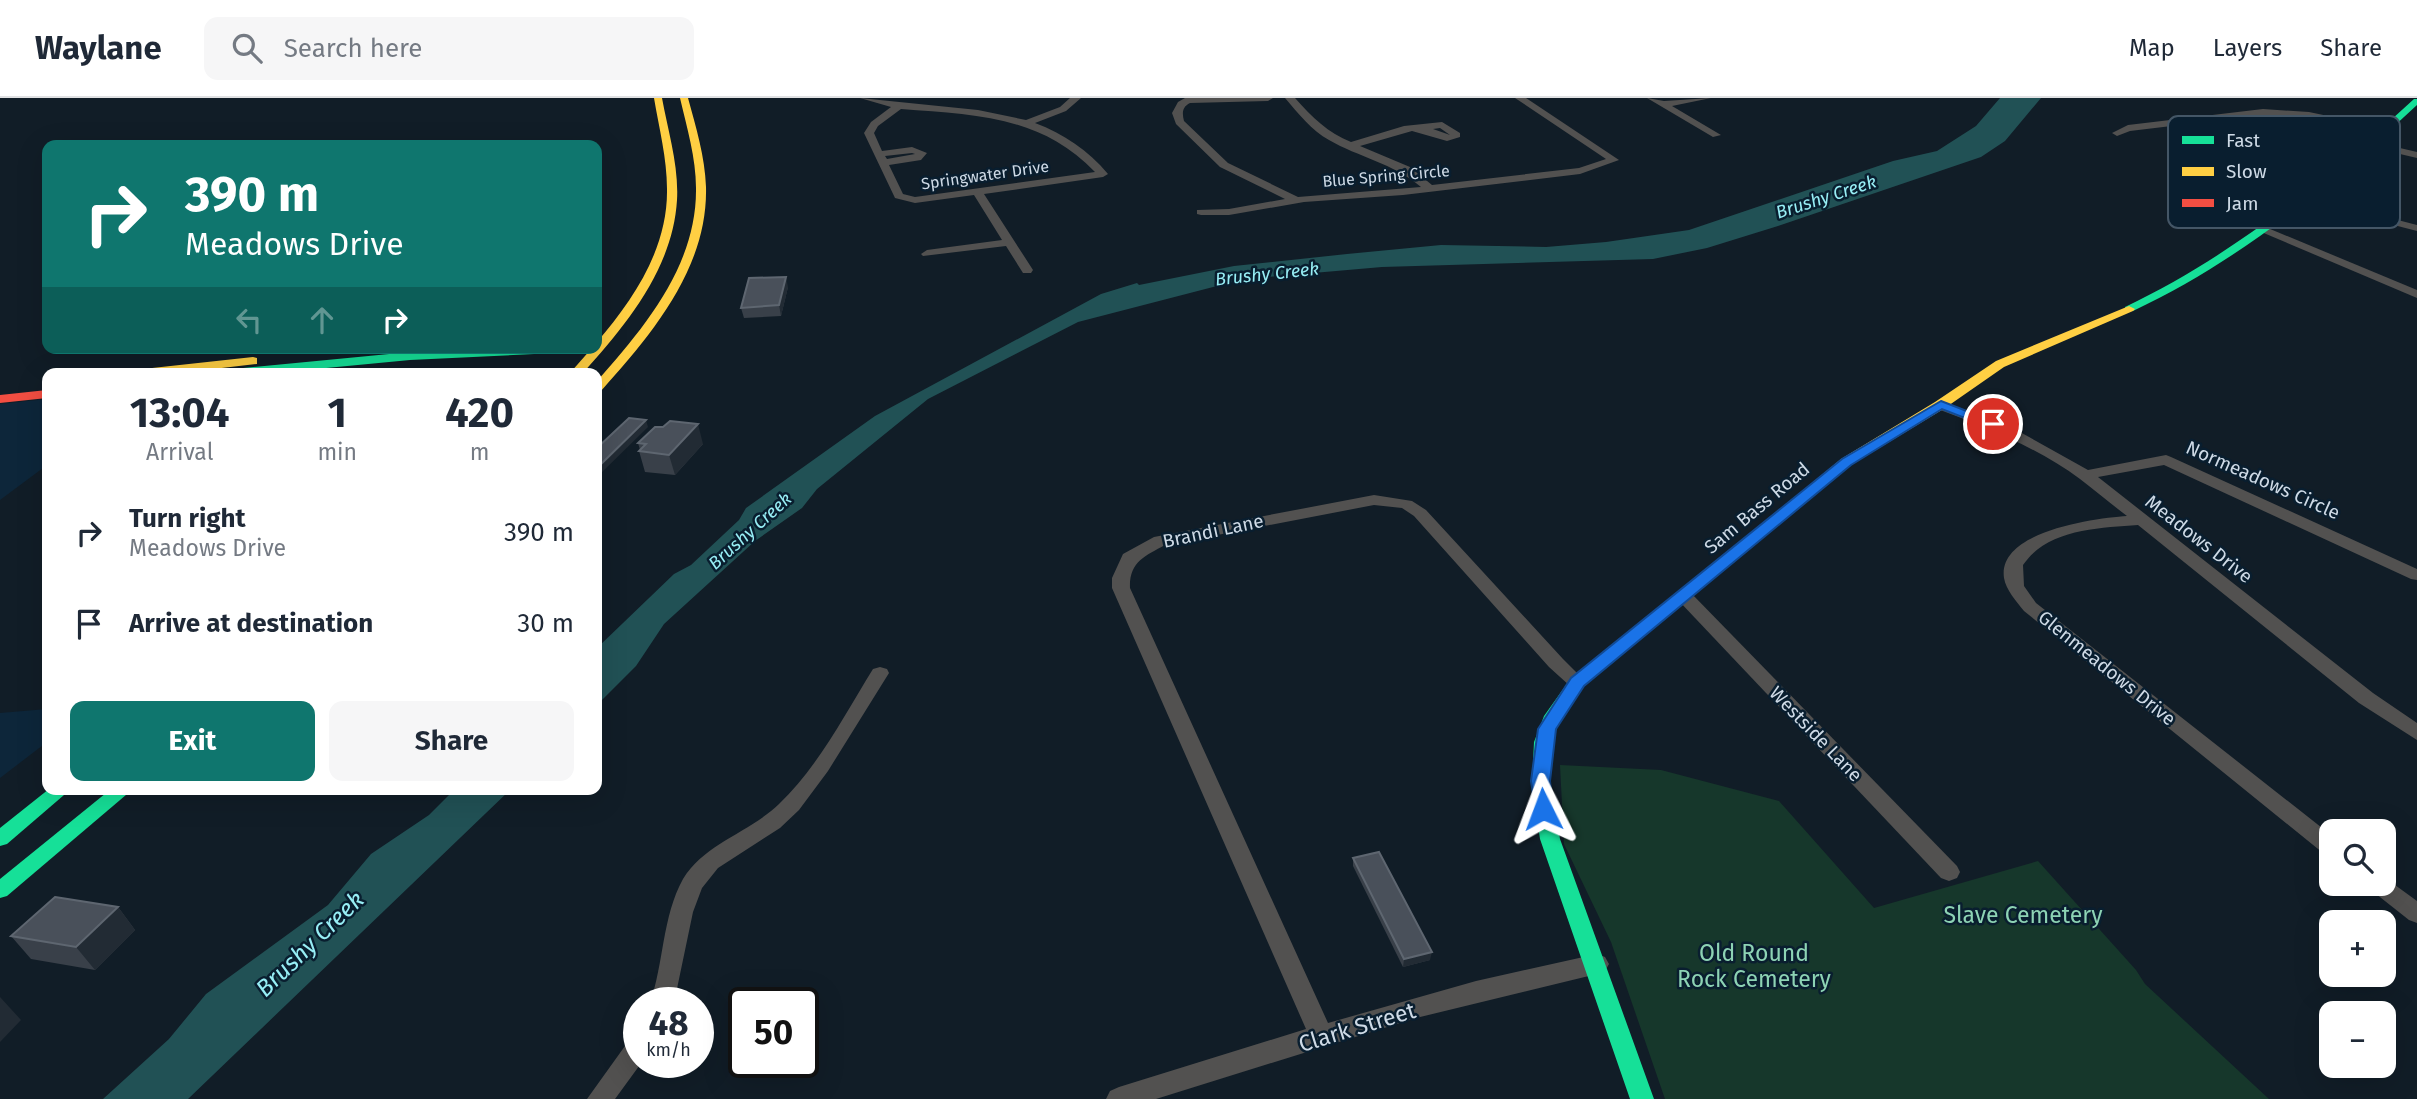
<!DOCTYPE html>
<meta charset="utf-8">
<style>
:root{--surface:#fff;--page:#f6f6f7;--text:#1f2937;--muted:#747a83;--line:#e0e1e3;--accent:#0f766e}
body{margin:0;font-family:"Fira Sans",sans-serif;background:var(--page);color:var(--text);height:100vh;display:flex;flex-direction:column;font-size:26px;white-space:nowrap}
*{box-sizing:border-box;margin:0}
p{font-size:23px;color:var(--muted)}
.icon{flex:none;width:38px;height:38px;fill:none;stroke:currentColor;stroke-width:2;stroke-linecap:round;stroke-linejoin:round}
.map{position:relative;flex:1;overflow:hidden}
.sheet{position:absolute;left:42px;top:270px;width:560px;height:427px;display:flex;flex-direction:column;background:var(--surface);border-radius:14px;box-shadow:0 7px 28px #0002}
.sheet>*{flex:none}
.hud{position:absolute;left:42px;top:42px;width:560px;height:214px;border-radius:14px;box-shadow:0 7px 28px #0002;background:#0f766e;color:#fff;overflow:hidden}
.fabs{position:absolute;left:2319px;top:721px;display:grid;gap:14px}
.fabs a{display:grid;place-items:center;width:77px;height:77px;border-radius:14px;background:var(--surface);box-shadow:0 7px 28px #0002;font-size:35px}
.speed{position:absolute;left:623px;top:889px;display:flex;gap:14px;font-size:35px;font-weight:700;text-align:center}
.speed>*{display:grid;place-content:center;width:91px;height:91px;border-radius:50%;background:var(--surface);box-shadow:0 7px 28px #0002;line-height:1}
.speed small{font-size:18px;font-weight:400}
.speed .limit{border:4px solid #111;border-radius:10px;background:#fff;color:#111}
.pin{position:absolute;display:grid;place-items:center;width:60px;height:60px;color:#fff;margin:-30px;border:4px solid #fff;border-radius:50%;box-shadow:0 2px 7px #0007}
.me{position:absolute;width:77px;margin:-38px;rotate:357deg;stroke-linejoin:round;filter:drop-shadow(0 0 5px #0008)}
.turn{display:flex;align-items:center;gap:24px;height:147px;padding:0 28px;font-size:32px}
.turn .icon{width:91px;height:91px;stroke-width:2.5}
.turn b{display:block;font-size:49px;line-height:60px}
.lanes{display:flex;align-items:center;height:66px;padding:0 28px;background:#0003;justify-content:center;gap:35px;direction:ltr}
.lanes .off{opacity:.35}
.eta{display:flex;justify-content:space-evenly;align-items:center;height:119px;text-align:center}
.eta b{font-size:42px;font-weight:700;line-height:49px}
.cta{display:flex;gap:14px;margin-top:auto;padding:14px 28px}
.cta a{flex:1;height:80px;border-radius:14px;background:var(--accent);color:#fff;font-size:28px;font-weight:700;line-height:80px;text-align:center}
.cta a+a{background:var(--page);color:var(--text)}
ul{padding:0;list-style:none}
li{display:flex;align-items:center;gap:21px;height:91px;padding:0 28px}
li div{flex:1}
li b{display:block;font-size:26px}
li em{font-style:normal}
header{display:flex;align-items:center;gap:42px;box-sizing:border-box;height:98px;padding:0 35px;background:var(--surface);border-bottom:2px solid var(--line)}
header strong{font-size:33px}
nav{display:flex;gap:38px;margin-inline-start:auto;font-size:24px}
.search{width:490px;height:63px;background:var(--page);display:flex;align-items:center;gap:18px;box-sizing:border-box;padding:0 24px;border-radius:14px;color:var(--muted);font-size:26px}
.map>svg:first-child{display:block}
</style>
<header>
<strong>Waylane</strong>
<div class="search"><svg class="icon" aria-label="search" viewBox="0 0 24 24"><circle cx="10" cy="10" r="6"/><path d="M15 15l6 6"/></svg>Search here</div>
<nav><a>Map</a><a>Layers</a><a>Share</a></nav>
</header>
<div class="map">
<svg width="2417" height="1001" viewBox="0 0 2417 1001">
<rect width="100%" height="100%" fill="#111d27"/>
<g fill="#0d263a">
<polygon points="47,301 47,367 0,402 0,306"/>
<polygon points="47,611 47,644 0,680 0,615"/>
</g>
<polygon fill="#16372b" points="1560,667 1661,672 1779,703 1874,810 2038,763 2136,872 2145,886 2269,1001 1665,1001 1611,844 1564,746"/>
<g fill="#215155">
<polygon points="2000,0 2041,0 2005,43 1981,59 1778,128 1707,150 1653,161 1382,169 1244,181 1078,224 928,301 817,391 802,410 755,443 664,526 636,568 597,607 597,550 674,476 691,467 739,422 746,410 875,318 1101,196 1137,185 1139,187 1234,168 1347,156 1441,147 1546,149 1606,144 1689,132 1893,63 1937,53 1976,28"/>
<polygon points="455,691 511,691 188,1001 103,1001 169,941 206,896 328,807 371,756 429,717"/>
</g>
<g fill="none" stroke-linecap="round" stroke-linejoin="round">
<g fill="#525150" fill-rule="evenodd">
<path d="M860 0 978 12 1026 22 1060 9 1070 0H1081L1066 13 1035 25C1064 36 1088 52 1108 76L1103 79 984 96 1033 172 1031 175H1023L1006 148 923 158 921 156 927 152 1002 142 974 97 915 105 895 100 864 35 871 24 891 9ZM901 11C975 17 1040 17 1095 74L915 99 903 96 889 67 921 62 927 55 912 49 882 53 874 35 878 28ZM912 55 915 56 887 61 885 58Z"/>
<path d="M1185 0H1273L1268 3 1190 5C1182 9 1182 15 1184 23L1228 65 1298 99 1421 89C1393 65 1358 59 1329 42 1312 33 1298 15 1285 0H1295C1312 19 1328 35 1351 44L1404 28 1442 24 1460 35V39L1447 43 1412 33 1360 48 1410 69 1432 87 1579 70 1606 61 1515 0H1526L1619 62 1580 76 1403 97 1304 104 1229 117H1201L1197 116V112L1229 111 1285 101 1220 69 1176 26 1172 15 1178 4ZM1440 30 1450 37 1433 31Z"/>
<polygon points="1647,0 1664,3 1711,0 1672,8 1721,37 1713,39"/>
<polygon points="2263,11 2309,14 2390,31 2385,34 2309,20 2263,17 2130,33 2117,38 2112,35 2128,27"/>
<polygon points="2370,43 2417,54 2417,60 2366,48 2366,44"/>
<polygon points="2305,98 2417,127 2417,133 2301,103 2300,101"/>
<polygon points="2263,128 2417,192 2417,200 2259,133 2257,131"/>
<path d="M1940 303 2020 334 2088 372 2166 357 2171 359 2417 471V482L2411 481 2164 367 2098 379 2373 595 2417 625V642L2359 605 2138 427C2099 430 2047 431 2023 467L2024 488 2036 505 2331 737V757L2323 755 2024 513C2016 503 2006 492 2004 480 1997 433 2096 420 2127 418 2111 406 2096 393 2080 381 2037 349 1985 329 1935 310V304Z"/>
<path d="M1374 397 1412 403 1426 412 1563 561 1586 584 1584 588H1570L1549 569 1414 418 1402 410 1374 407 1165 447C1145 458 1129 464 1130 490L1328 925 1476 883 1597 856 1605 859 1609 866 1605 873 1597 876 1416 920 1156 1001H1106L1110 993 1119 989 1306 931 1112 490V480L1123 456 1154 439Z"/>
<polygon points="1684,493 1690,494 1957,768 1960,774 1957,780 1949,783 1941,780 1678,502 1675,498"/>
<path d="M880 569 887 571 889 575 828 673 799 712 780 730 718 770 702 790 693 814 674 905H650C664 865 662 819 683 781 705 745 749 735 779 706 818 669 845 616 873 571Z"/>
<polygon points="2384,779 2417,803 2417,825 2409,822 2371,792 2368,786 2384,786"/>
<polygon points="639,938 639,964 642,964 615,1001 587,1001 630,941"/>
</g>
<g fill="#16e098" fill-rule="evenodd">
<path d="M2414 1H2417V7C2330 88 2241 162 2133 213H2125V209C2234 157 2325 82 2414 1Z"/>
<polygon points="496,250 582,250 576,254 410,262 274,275 227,275 233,271 410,254"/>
<polygon points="1759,431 1764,432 1766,435 1764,438 1583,588 1561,619 1552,644 1550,686 1560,741 1654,1001 1630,1001 1540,741 1532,686 1534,644 1544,618 1571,580 1754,432"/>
<polygon points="49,691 71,691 7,746 0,748 0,730"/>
<polygon points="111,691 133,691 7,798 0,800 0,781"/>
</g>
<g fill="#ffcf43" fill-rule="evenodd">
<path d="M654 0H662C668 33 679 68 677 102 673 170 627 226 583 275H570L592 250H597V244C634 201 668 150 667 91 667 60 659 30 654 0Z"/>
<path d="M680 0H688C696 29 705 59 706 89 708 170 652 236 601 293L597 294V283C645 229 697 167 696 90 696 60 687 30 680 0Z"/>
<polygon points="2129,208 2135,211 2133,213 2004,269 1945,310 1851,367 1764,438 1759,439 1752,435 1841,361 1935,304 1996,263"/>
<polygon points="253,259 257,260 257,266 179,275 137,275 143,271"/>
</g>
<polygon fill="#f24e42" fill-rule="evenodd" points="47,292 47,300 0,305 0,297"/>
</g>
<g fill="#394049">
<polygon points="788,189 781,218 744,220 741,210"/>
<polygon points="638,345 703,346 675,377 645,374 639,353 640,352"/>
<polygon points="1353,760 1430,862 1403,869 1353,768"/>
<polygon points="118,809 135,832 95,872 31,861 11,838"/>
</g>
<g fill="#222b34">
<polygon points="786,179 788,189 781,218 779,207"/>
<polygon points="646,322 648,329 597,379 597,370"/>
<polygon points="698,326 703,346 675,377 669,357"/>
<polygon points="118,809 135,832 95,872 76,849"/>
<polygon points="1432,854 1430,862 1403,869 1404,861"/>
<polygon points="0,899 21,922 0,944"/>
</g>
<g fill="#49505a" stroke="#5e6670" stroke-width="2">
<polygon points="786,179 779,207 741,210 749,180"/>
<polygon points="629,320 646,322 597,370 597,350"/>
<polygon points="670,323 698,326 669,357 639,353 646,346 638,345 655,329 663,329"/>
<polygon points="1379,754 1432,854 1404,861 1353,760"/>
<polygon points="55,799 118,809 76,849 11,838"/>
</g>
<polygon fill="#1a73e8" stroke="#114b97" stroke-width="2" points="1941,303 2000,326 1998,329 1988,329 1942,311 1851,367 1584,588 1556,631 1550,683 1553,711 1550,716 1536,716 1531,683 1538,631 1571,580 1842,361"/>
<g text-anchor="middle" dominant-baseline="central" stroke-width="5" stroke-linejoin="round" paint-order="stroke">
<g font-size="16" fill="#cedae6" stroke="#091e2f">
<text transform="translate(985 77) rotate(-8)">Springwater Drive</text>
<text transform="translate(1386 78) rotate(-5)">Blue Spring Circle</text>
</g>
<g font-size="18" font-style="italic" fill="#97eef5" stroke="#091e2f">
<text transform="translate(1826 99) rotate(-18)">Brushy Creek</text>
<text transform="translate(1267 176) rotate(-6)">Brushy Creek</text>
<text transform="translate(750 433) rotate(-42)">Brushy Creek</text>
</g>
<g font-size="19" fill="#cedae6" stroke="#091e2f">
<text transform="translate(2263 382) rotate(24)">Normeadows Circle</text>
<text transform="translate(1757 410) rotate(-40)">Sam Bass Road</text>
<text transform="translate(1213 433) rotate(-12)">Brandi Lane</text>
<text transform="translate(2199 441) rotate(38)">Meadows Drive</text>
<text transform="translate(2107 570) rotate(39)">Glenmeadows Drive</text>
<text transform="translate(1816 636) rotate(46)">Westside Lane</text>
</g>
<g font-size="23" fill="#8dd3b4" stroke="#091e2f">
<text x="2023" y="817">Slave Cemetery</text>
<text x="1754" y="855">Old Round<tspan x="1754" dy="26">Rock Cemetery</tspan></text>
</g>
<g font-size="23" fill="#cedae6" stroke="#091e2f">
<text transform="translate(1357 929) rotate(-17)">Clark Street</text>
</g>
<g font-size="24" font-style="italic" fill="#97eef5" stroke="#091e2f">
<text transform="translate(310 846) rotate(-44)">Brushy Creek</text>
</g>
</g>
<rect x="2168" y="18" width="232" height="112" rx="10" fill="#091e2f" stroke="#445666" stroke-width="2"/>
<rect x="2182" y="38" width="32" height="8" fill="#16e098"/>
<rect x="2182" y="69" width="32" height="9" fill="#ffcf43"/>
<rect x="2182" y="101" width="32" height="8" fill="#f24e42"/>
<g font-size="19" fill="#cedae6">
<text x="2226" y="49">Fast</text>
<text x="2226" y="80">Slow</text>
<text x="2226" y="112">Jam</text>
</g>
</svg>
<div class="fabs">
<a><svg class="icon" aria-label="search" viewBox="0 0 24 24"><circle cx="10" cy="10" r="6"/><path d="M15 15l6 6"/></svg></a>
<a>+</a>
<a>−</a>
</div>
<div class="speed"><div>48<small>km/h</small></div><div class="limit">50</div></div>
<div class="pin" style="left:1993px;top:326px;background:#d93025"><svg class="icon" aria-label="arrive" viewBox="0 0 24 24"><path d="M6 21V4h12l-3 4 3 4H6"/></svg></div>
<svg class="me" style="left:1543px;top:711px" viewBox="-20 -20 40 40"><path d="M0-17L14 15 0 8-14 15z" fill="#1a73e8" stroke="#fff" stroke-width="4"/></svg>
<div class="hud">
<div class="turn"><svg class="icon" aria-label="right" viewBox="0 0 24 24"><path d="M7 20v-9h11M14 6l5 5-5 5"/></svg><div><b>390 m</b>Meadows Drive</div></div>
<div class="lanes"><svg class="icon off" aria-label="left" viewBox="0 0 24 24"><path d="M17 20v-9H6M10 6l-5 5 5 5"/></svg><svg class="icon off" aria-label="ahead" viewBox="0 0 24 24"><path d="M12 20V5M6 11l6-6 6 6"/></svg><svg class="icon" aria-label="right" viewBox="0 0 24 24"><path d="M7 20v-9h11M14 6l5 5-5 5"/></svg></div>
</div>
<section class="sheet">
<div class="eta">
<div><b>13:04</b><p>Arrival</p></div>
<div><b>1</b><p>min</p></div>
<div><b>420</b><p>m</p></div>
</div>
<ul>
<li><svg class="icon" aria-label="right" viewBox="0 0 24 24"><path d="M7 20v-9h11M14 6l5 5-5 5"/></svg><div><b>Turn right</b><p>Meadows Drive</p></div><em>390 m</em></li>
<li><svg class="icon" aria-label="arrive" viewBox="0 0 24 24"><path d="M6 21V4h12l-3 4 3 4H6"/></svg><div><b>Arrive at destination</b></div><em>30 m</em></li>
</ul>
<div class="cta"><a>Exit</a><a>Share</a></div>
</section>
</div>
